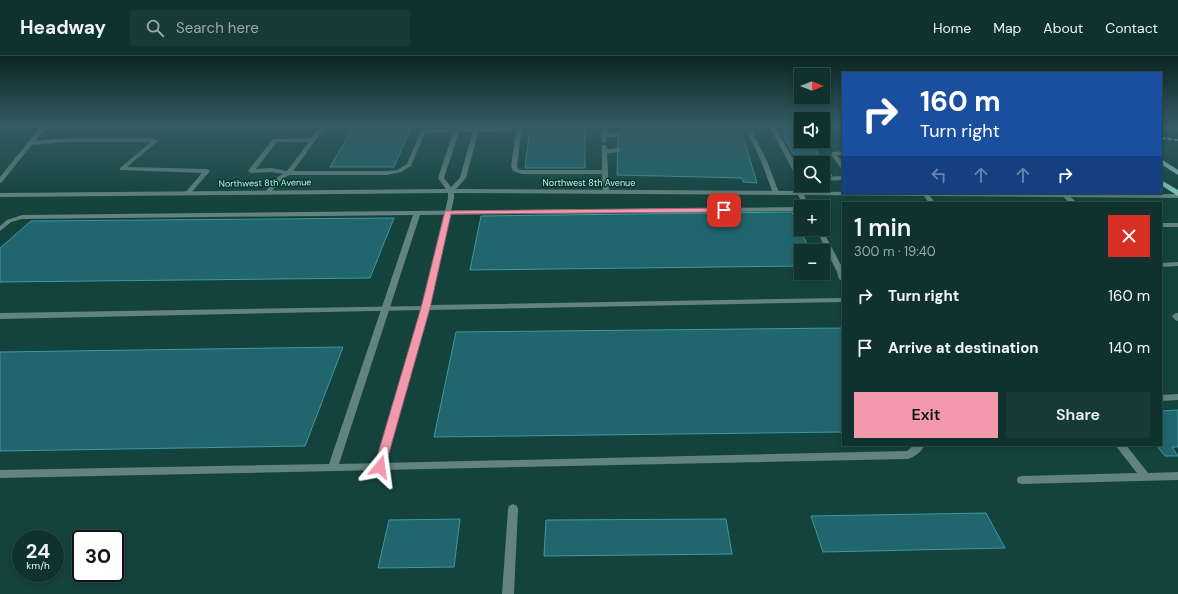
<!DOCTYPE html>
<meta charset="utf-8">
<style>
:root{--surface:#0f322e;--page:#183a36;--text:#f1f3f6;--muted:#9baaaa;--line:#2f4d4a;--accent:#f29aac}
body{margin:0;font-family:"DM Sans",sans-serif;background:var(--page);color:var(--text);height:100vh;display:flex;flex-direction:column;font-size:15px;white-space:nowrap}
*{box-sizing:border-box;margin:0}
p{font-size:13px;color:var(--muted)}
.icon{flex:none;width:22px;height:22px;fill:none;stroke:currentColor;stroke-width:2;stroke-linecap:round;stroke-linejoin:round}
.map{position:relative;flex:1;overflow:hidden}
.details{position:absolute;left:842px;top:146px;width:320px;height:244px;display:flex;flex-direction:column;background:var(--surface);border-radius:0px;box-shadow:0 2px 6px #0003,0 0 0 1px var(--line)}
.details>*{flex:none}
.banner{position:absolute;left:842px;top:16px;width:320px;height:122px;border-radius:0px;box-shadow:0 2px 6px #0003,0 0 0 1px var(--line);background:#1a4fa0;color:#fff;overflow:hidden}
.needle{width:26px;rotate:90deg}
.buttons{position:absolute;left:794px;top:12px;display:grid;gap:8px}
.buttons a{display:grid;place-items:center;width:36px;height:36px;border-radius:0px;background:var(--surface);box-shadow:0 2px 6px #0003,0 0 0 1px var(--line);font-size:20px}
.speed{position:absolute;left:12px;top:474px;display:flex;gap:8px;font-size:20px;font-weight:700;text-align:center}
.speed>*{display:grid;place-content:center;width:52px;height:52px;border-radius:50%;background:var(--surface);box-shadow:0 2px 6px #0003,0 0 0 1px var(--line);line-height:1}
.speed small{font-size:10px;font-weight:400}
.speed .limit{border:2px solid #111;border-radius:6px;background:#fff;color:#111}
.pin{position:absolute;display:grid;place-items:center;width:34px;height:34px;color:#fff;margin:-17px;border-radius:8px;box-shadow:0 2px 6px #0006}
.me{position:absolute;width:44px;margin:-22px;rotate:16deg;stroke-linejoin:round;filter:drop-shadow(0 0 3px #0008)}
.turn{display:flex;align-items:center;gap:14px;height:84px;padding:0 12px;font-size:18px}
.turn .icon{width:52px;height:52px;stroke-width:2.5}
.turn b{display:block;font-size:28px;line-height:34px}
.lanes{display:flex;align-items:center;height:38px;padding:0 12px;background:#0003;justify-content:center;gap:20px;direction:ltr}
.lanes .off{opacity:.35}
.round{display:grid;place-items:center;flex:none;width:42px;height:42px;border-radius:0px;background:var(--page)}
.overview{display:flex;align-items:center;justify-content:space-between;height:68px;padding:0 12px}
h1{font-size:24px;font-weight:600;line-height:30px}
.button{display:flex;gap:8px;margin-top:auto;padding:8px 12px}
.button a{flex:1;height:46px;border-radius:0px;background:var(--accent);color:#111;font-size:16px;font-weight:600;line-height:46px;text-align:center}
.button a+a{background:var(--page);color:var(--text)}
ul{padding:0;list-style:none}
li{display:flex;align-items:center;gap:12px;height:52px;padding:0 12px}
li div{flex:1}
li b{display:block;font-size:15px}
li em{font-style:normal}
header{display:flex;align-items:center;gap:24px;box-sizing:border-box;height:56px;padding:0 20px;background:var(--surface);border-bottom:1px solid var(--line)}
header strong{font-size:19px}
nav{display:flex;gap:22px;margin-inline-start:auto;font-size:14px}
.search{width:280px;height:36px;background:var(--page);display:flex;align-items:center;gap:10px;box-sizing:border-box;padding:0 14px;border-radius:0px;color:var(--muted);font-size:15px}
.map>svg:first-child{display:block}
</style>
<header>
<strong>Headway</strong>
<div class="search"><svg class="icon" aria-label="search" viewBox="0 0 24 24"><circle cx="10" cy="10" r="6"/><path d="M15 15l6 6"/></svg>Search here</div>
<nav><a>Home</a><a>Map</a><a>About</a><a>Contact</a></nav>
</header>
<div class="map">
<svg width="1178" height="538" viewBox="0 0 1178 538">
<rect width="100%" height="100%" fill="#14433e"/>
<g fill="#21656d" stroke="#4098a3">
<polygon points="354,70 412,70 394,111 330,111"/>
<polygon points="530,70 585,70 585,112 525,112"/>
<polygon points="652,70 670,70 671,73 741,74 757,127 743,126 742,122 617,119 618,72 653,73"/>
<polygon points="778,71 801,71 801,85 810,85 832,120 823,120 823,107 801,107 801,111"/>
<polygon points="792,156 810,195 801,195 801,210 470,214 481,160"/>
<polygon points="394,162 370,222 0,226 0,192 31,165"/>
<polygon points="843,272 843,376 434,381 456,276"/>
<polygon points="343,291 305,390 0,395 0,296"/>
<polygon points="1178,354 1178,391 1172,391 1178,400 1165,400 1156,389 1161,389 1161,355"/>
<polygon points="986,457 1005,492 823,496 811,460"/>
<polygon points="460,463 454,511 378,512 389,464"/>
<polygon points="726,463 732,498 544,500 546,464"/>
</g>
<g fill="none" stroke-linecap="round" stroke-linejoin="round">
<g fill="#62837f" fill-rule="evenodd">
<path d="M46 70H63C57 73 45 75 39 72Z"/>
<path d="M320 70H326L293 115H387L397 114 407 108 423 70H427L426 73 516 71V70H522L517 110 518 113 522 114H602V89H606L607 93 618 92 621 94 618 96 607 97 609 136 606 138 603 136 602 118H522L513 115 511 110 516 75 425 77 411 110 401 116 387 119H290L283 122 270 137H266V135L279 120 283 118 271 116 251 117 248 115 273 83 311 82ZM277 86H309L287 115 271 112 256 113Z"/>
<polygon points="603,70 609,70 608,77 618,77 621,79 618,81 607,81 606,87 602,87 601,79"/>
<polygon points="738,70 745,70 752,75 767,105 779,137 778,138 774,138 773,137 761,105 747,76"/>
<polygon points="772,70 778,70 776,72 801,118 801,123 796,120 770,72"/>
<polygon points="823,70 843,70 843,74 823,72"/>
<polygon points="1161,70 1178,71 1178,75 1161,73"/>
<polygon points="67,82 152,82 158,85 127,111 207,113 210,115 190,138 188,139 185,137 202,117 120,114 120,112 151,86 67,86 30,89 27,87 30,85"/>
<polygon points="843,95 843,99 837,99 843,107 843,113 841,112 831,99 833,96"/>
<polygon points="843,120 843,124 823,125 823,121"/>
<polygon points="922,137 928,137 935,147 929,147"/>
<polygon points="1059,137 1066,137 1077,147 1070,147"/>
<path d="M801 151V155L420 159 339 408 907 395 914 389H925C921 396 916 400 908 403L0 422V414L329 408 413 159 22 163 11 166 0 175V170L7 164 22 159Z"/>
<rect x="1161" y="167" width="17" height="4"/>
<polygon points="1178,206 1178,210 1161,211 1161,207"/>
<polygon points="1176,257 1178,257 1178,265 1175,264 1172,260"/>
<polygon points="1178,338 1178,344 1161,345 1161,339"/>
<polygon points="1115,389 1126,389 1148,417 1178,416 1178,424 1022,428 1018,427 1017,424 1018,421 1022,420 1137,417"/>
<polygon points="513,448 517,450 518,453 514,538 502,538 508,453 509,450"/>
</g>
<g fill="#62837f" fill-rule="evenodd">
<polygon points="41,70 47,70 2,126 0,127 0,121"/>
<polygon points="455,70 461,70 444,122 451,131 460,122 474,70 480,70 466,122 456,133 800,135 843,136 843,137 1178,138 1178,142 804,139 810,151 804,151 798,139 454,137 454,142 430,249 843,242 843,246 429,254 385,411 384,414 380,415 376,414 375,411 421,254 0,263 0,257 423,250 448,142 448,137 0,141 0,137 446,133 438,122"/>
<polygon points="816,173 822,173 843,213 843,225 839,223 837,216"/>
</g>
<g fill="#84cac2" fill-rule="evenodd">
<polygon points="1161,103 1178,114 1178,119 1161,108"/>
<polygon points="1161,124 1178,134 1178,140 1161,129"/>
</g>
<polyline stroke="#abd4cf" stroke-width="2" stroke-dasharray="4.5 2" stroke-linecap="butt" points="1161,82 1178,84"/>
</g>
<linearGradient id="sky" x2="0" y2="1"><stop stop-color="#0b2522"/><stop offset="0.48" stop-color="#345b63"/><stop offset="1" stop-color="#345b63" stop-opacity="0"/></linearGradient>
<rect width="1178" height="145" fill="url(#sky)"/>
<polygon fill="#f29aac" stroke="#9d6470" points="724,152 727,152 727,156 451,158 430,252 385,411 384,414 380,416 376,414 374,411 421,252 445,155"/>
<g text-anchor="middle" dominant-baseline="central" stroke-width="3" stroke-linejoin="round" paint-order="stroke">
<g font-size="9" fill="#c5eee8" stroke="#063834">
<text transform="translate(265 127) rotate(-1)">Northwest 8th Avenue</text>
<text x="589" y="127">Northwest 8th Avenue</text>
</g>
</g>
</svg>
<div class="buttons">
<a><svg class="needle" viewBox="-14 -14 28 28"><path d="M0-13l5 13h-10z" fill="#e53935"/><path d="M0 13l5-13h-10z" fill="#9baaaa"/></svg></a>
<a><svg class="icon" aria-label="sound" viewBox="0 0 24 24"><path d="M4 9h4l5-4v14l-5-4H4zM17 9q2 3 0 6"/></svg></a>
<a><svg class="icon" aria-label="search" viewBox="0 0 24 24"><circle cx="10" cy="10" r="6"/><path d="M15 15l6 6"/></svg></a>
<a>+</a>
<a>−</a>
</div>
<div class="speed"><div>24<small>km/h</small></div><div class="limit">30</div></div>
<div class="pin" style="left:724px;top:154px;background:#d93025"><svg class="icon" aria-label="arrive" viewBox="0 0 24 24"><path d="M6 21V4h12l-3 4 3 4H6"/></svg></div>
<svg class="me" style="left:380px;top:411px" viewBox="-20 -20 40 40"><path d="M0-17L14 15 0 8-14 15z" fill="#f29aac" stroke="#fff" stroke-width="4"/></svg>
<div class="banner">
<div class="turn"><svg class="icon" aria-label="right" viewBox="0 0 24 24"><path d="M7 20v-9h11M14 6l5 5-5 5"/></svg><div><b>160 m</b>Turn right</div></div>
<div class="lanes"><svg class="icon off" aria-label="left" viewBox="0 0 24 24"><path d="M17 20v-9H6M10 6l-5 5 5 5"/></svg><svg class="icon off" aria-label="ahead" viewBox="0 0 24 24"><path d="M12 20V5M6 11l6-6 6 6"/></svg><svg class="icon off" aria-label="ahead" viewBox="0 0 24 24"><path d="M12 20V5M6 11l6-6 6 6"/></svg><svg class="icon" aria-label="right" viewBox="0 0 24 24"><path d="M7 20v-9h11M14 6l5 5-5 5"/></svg></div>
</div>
<section class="details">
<div class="overview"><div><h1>1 min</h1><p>300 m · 19:40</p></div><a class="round" style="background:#d93025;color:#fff"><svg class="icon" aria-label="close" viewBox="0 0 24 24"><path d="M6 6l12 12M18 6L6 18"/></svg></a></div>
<ul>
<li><svg class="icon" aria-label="right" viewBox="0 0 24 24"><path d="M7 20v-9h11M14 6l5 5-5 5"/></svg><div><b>Turn right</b></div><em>160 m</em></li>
<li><svg class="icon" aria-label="arrive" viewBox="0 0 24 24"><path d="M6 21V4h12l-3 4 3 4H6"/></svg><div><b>Arrive at destination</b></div><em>140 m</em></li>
</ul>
<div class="button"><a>Exit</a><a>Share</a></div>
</section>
</div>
